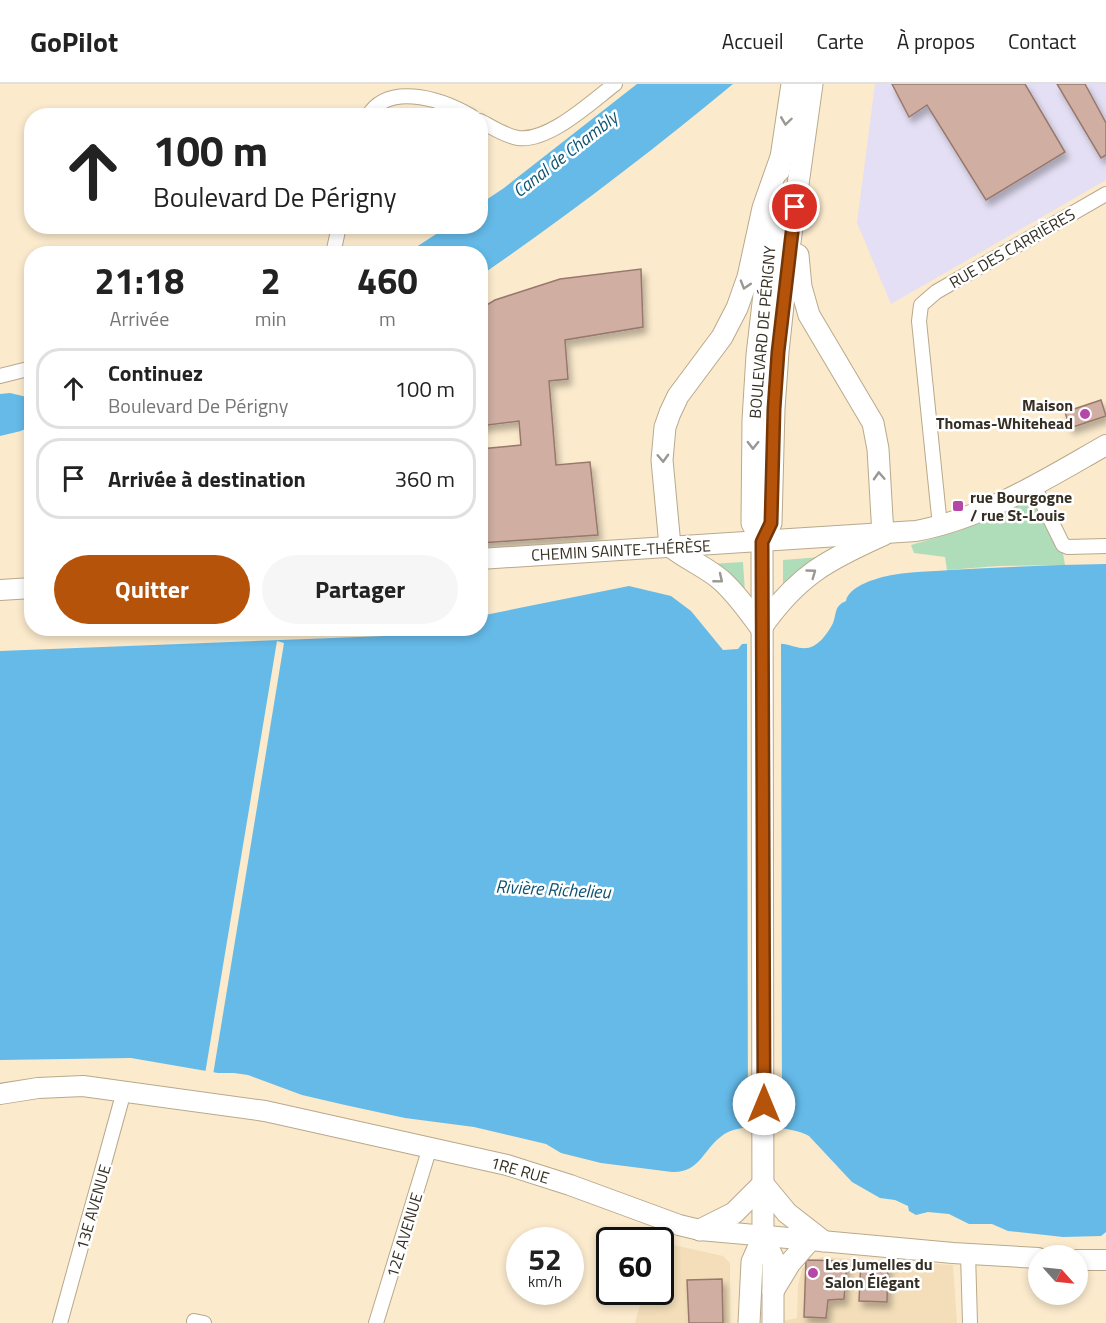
<!DOCTYPE html>
<html lang="fr">
<meta charset="utf-8">
<style>
:root{--surface:#fff;--page:#f6f6f6;--text:#222;--muted:#767676;--line:#e0e0e0;--accent:#b45309}
body{margin:0;font-family:"Titillium Web",sans-serif;background:var(--page);color:var(--text);height:100vh;display:flex;flex-direction:column;font-size:22px;white-space:nowrap}
*{box-sizing:border-box;margin:0}
p{font-size:20px;color:var(--muted)}
.icon{flex:none;width:33px;height:33px;fill:none;stroke:currentColor;stroke-width:2;stroke-linecap:round;stroke-linejoin:round}
.map{position:relative;flex:1;overflow:hidden}
.sheet{position:absolute;left:24px;top:162px;width:464px;height:390px;display:flex;flex-direction:column;background:var(--surface);border-radius:24px;box-shadow:0 3px 9px #0003}
.sheet>*{flex:none}
.banner{position:absolute;left:24px;top:24px;width:464px;height:126px;border-radius:24px;box-shadow:0 3px 9px #0003;background:#fff;color:var(--text);overflow:hidden}
.needle{width:39px;rotate:117deg}
.buttons{position:absolute;left:1028px;top:1161px;display:grid;gap:12px}
.buttons a{display:grid;place-items:center;width:60px;height:60px;border-radius:50%;background:var(--surface);box-shadow:0 3px 9px #0003;font-size:30px}
.speed{position:absolute;left:506px;top:1143px;display:flex;gap:12px;font-size:30px;font-weight:700;text-align:center}
.speed>*{display:grid;place-content:center;width:78px;height:78px;border-radius:50%;background:var(--surface);box-shadow:0 3px 9px #0003;line-height:1}
.speed small{font-size:15px;font-weight:400}
.speed .limit{border:3px solid #111;border-radius:9px;background:#fff;color:#111}
.pin{position:absolute;display:grid;place-items:center;width:51px;height:51px;color:#fff;margin:-26px;border:3px solid #fff;border-radius:50%;box-shadow:0 2px 6px #0007}
.me{position:absolute;width:66px;margin:-33px;rotate:0deg;stroke-linejoin:round;filter:drop-shadow(0 0 4px #0008)}
.turn{display:flex;align-items:center;gap:21px;height:126px;padding:0 30px;font-size:27px}
.turn .icon{width:78px;height:78px;stroke-width:2.5}
.turn b{display:block;font-size:42px;line-height:51px}
.eta{display:flex;justify-content:space-evenly;align-items:center;height:102px;text-align:center}
.eta b{font-size:36px;font-weight:700;line-height:42px}
.cta{display:flex;gap:12px;margin-top:auto;padding:12px 30px}
.cta a{flex:1;height:69px;border-radius:36px;background:var(--accent);color:#fff;font-size:24px;font-weight:700;line-height:69px;text-align:center}
.cta a+a{background:var(--page);color:var(--text)}
ul{padding:0;list-style:none}
li{display:flex;align-items:center;gap:18px;height:81px;margin:0 12px 9px;padding:0 18px;border:3px solid var(--line);border-radius:24px}
li div{flex:1}
li b{display:block;font-size:22px}
li em{font-style:normal}
header{display:flex;align-items:center;gap:36px;box-sizing:border-box;height:84px;padding:0 30px;background:var(--surface);border-bottom:2px solid var(--line)}
header strong{font-size:28px}
nav{display:flex;gap:33px;margin-inline-start:auto;font-size:21px}
.map>svg:first-child{display:block}
</style>
<header>
<strong>GoPilot</strong>
<nav><a>Accueil</a><a>Carte</a><a>À propos</a><a>Contact</a></nav>
</header>
<div class="map">
<svg width="1106" height="1239" viewBox="0 0 1106 1239">
<defs>
<filter id="shadow"><feDropShadow dx="3.5" dy="6" stdDeviation="3" flood-color="#0004"/></filter>
</defs>
<rect width="100%" height="100%" fill="#fbeacc"/>
<g fill="#f3deb9">
<polygon points="660,1158 723,1172 730,1179 730,1239 635,1239 644,1208 660,1208"/>
<polygon points="822,1173 953,1181 957,1239 773,1239 797,1234 798,1201 802,1185 809,1177"/>
</g>
<polygon fill="#e4dff4" points="875,0 1106,0 1106,96 891,220 857,139"/>
<g fill="#afddba">
<polygon points="1029,417 1037,423 1057,464 1063,469 1065,481 998,482 947,486 945,473 914,469 911,461 959,447"/>
<polygon points="821,473 785,500 783,499 783,476"/>
<polygon points="743,478 745,509 710,480"/>
</g>
<g fill="#65bae8">
<path d="M637 0H733C651 68 567 132 480 192V170L407 169 447 143 480 142V120L504 104Z"/>
<polygon points="10,309 31,314 31,342 21,347 0,352 0,310"/>
<path d="M1106 480V1148L1101 1152 1063 1153 1008 1147 992 1140H969L949 1130 928 1128 916 1131 909 1127 908 1122 895 1116 880 1114 852 1098 809 1052C792 1042 740 1038 723 1051 703 1065 700 1089 672 1088L601 1079 561 1069 546 1060 474 1043 405 1034 345 1021 302 1011 248 991 234 989H218L131 974 0 976V567L385 552 421 544H480V532L629 502 671 512 691 527 723 566 738 565 742 560C755 560 770 559 784 560 791 561 799 565 807 564 818 563 828 549 833 539 837 529 834 522 846 517 848 506 864 499 873 496 898 487 925 488 950 486 1002 483 1054 481 1106 480Z"/>
</g>
<g fill="#fbeacc">
<polygon points="277,557 284,559 213,991 205,990"/>
<polygon points="747,557 785,558 781,558 782,1046 748,1047"/>
</g>
<g fill="#d0aea2" stroke="#98786d" stroke-width="1.5" filter="url(#shadow)">
<polygon points="892,0 1025,0 1065,68 986,116 927,21 909,33"/>
<polygon points="1057,0 1085,0 1106,39 1106,71 1101,74"/>
<polygon points="641,185 643,243 565,256 568,295 549,297 556,381 590,378 598,451 480,459 480,365 521,361 519,337 480,342 480,225 495,216 560,195"/>
<polygon points="1101,316 1106,332 1070,344 1065,328"/>
<polygon points="806,1176 847,1177 844,1215 828,1216 826,1234 804,1233"/>
<polygon points="861,1177 888,1178 887,1218 859,1217"/>
<polygon points="722,1195 723,1239 689,1239 687,1196"/>
</g>
<g fill="none" stroke-linecap="round" stroke-linejoin="round">
<g stroke="#b9a98c" stroke-width="16">
<g id="street">
<path d="M368 32C387 0 436 12 471 32"/>
<path d="M480 37C492 43 505 52 518 54 549 58 591 18 615 0"/>
<polyline points="333,170 339,142"/>
<polyline points="0,292 32,284"/>
<polyline points="1034,402 1063,461 1068,463 1106,462"/>
<polyline points="940,442 919,237 921,221 936,208 1106,110"/>
<polyline points="968,1169 970,1239"/>
<polyline points="194,1237 204,1239"/>
<polyline points="60,1239 124,1007"/>
<polyline points="376,1239 430,1063"/>
</g>
</g>
<g stroke="#b9a98c" stroke-width="22">
<g id="secondary">
<path d="M480 475 916 447C985 434 1046 395 1106 361"/>
<polyline points="0,506 32,504"/>
<polyline points="0,1010 38,1004 83,1002 265,1027 507,1081 570,1101 679,1141 700,1146 953,1169 1038,1174"/>
<polyline points="1077,1176 1106,1176"/>
</g>
</g>
<g stroke="#b9a98c" stroke-width="23">
<g id="primary">
<polyline points="779,87 792,0"/>
<polyline points="762,458 752,439 753,336 757,271 772,141"/>
<path d="M761 544C749 528 737 510 721 496 706 483 686 475 670 462L662 376 665 343 670 329 678 312 722 253 737 224 748 193 763 124 781 73"/>
<path d="M761 544C797 492 827 476 883 451L878 365 873 339 809 231 801 203 798 171"/>
<polyline points="763,1100 787,1129 823,1157"/>
<polyline points="700,1146 734,1129 763,1100"/>
<polyline points="763,1153 773,1174 773,1239"/>
<polyline points="773,1207 790,1179 810,1156"/>
<polyline points="749,1239 752,1178 763,1153 762,458 771,439 774,325 778,268 789,165 812,0"/>
</g>
</g>
<use href="#street" stroke="#fff" stroke-width="14"/>
<use href="#secondary" stroke="#fff" stroke-width="20"/>
<use href="#primary" stroke="#fff" stroke-width="21"/>
</g>
<defs><path id="oneway-chevron" d="M-2-3.5L2.5 0L-2 3.5" fill="none" stroke-width="1.6" stroke-linecap="round" stroke-linejoin="round" transform="scale(1.5)"/></defs>
<g stroke="#9a9892">
<use href="#oneway-chevron" transform="translate(786 37) rotate(98)"/>
<use href="#oneway-chevron" transform="translate(745 201) rotate(107)"/>
<use href="#oneway-chevron" transform="translate(753 361) rotate(91)"/>
<use href="#oneway-chevron" transform="translate(663 374) rotate(88)"/>
<use href="#oneway-chevron" transform="translate(879 392) rotate(-93)"/>
<use href="#oneway-chevron" transform="translate(812 489) rotate(-36)"/>
<use href="#oneway-chevron" transform="translate(719 495) rotate(39)"/>
</g>
<g fill="none" stroke-linecap="round" stroke-linejoin="round">
<g stroke="#753606" stroke-width="15">
<polyline id="route" points="764,1020 762,458 771,439 774,325 778,268 795,123"/>
</g>
<use href="#route" stroke="#b45309" stroke-width="10"/>
</g>
<g fill="#b547a6" stroke="#fff" stroke-width="2">
<circle cx="1085" cy="330" r="6"/>
<rect x="952" y="416" width="12" height="12" rx="3"/>
<circle cx="813" cy="1189" r="6"/>
</g>
<g text-anchor="middle" dominant-baseline="central" stroke-width="5" stroke-linejoin="round" paint-order="stroke">
<g font-size="16" fill="#363024" stroke="#fff">
<text transform="translate(1012 164) rotate(-30)">RUE DES CARRIÈRES</text>
<text transform="translate(762 248) rotate(-85)">BOULEVARD DE PÉRIGNY</text>
<text transform="translate(621 466) rotate(-3)">CHEMIN SAINTE-THÉRÈSE</text>
<text transform="translate(520 1086) rotate(16)">1RE RUE</text>
<text transform="translate(93 1123) rotate(-74)">13E AVENUE</text>
<text transform="translate(404 1151) rotate(-73)">12E AVENUE</text>
</g>
<g font-size="16" font-weight="bold" fill="#363024" stroke="#fff" text-anchor="start">
<text x="1073" y="321" text-anchor="end">Maison<tspan x="1073" dy="18">Thomas-Whitehead</tspan></text>
<text x="970" y="413">rue Bourgogne<tspan x="970" dy="18">/ rue St-Louis</tspan></text>
<text x="825" y="1180">Les Jumelles du<tspan x="825" dy="18">Salon Élégant</tspan></text>
</g>
<g font-size="18" font-style="italic" fill="#0e5372" stroke="#fff">
<text transform="translate(565 70) rotate(-38)">Canal de Chambly</text>
<text transform="translate(553 805) rotate(3)">Rivière Richelieu</text>
</g>
</g>
</svg>
<div class="buttons">
<a><svg class="needle" viewBox="-14 -14 28 28"><path d="M0-13l5 13h-10z" fill="#e53935"/><path d="M0 13l5-13h-10z" fill="#767676"/></svg></a>
</div>
<div class="speed"><div>52<small>km/h</small></div><div class="limit">60</div></div>
<div class="pin" style="left:795px;top:123px;background:#d93025"><svg class="icon" aria-label="arrive" viewBox="0 0 24 24"><path d="M6 21V4h12l-3 4 3 4H6"/></svg></div>
<svg class="me" style="left:764px;top:1020px" viewBox="-20 -20 40 40"><circle r="19" fill="#fff"/><path d="M0-13L10 11 0 6-10 11z" fill="#b45309"/></svg>
<div class="banner">
<div class="turn"><svg class="icon" aria-label="ahead" viewBox="0 0 24 24"><path d="M12 20V5M6 11l6-6 6 6"/></svg><div><b>100 m</b>Boulevard De Périgny</div></div>
</div>
<section class="sheet">
<div class="eta">
<div><b>21:18</b><p>Arrivée</p></div>
<div><b>2</b><p>min</p></div>
<div><b>460</b><p>m</p></div>
</div>
<ul>
<li><svg class="icon" aria-label="ahead" viewBox="0 0 24 24"><path d="M12 20V5M6 11l6-6 6 6"/></svg><div><b>Continuez</b><p>Boulevard De Périgny</p></div><em>100 m</em></li>
<li><svg class="icon" aria-label="arrive" viewBox="0 0 24 24"><path d="M6 21V4h12l-3 4 3 4H6"/></svg><div><b>Arrivée à destination</b></div><em>360 m</em></li>
</ul>
<div class="cta"><a>Quitter</a><a>Partager</a></div>
</section>
</div>
